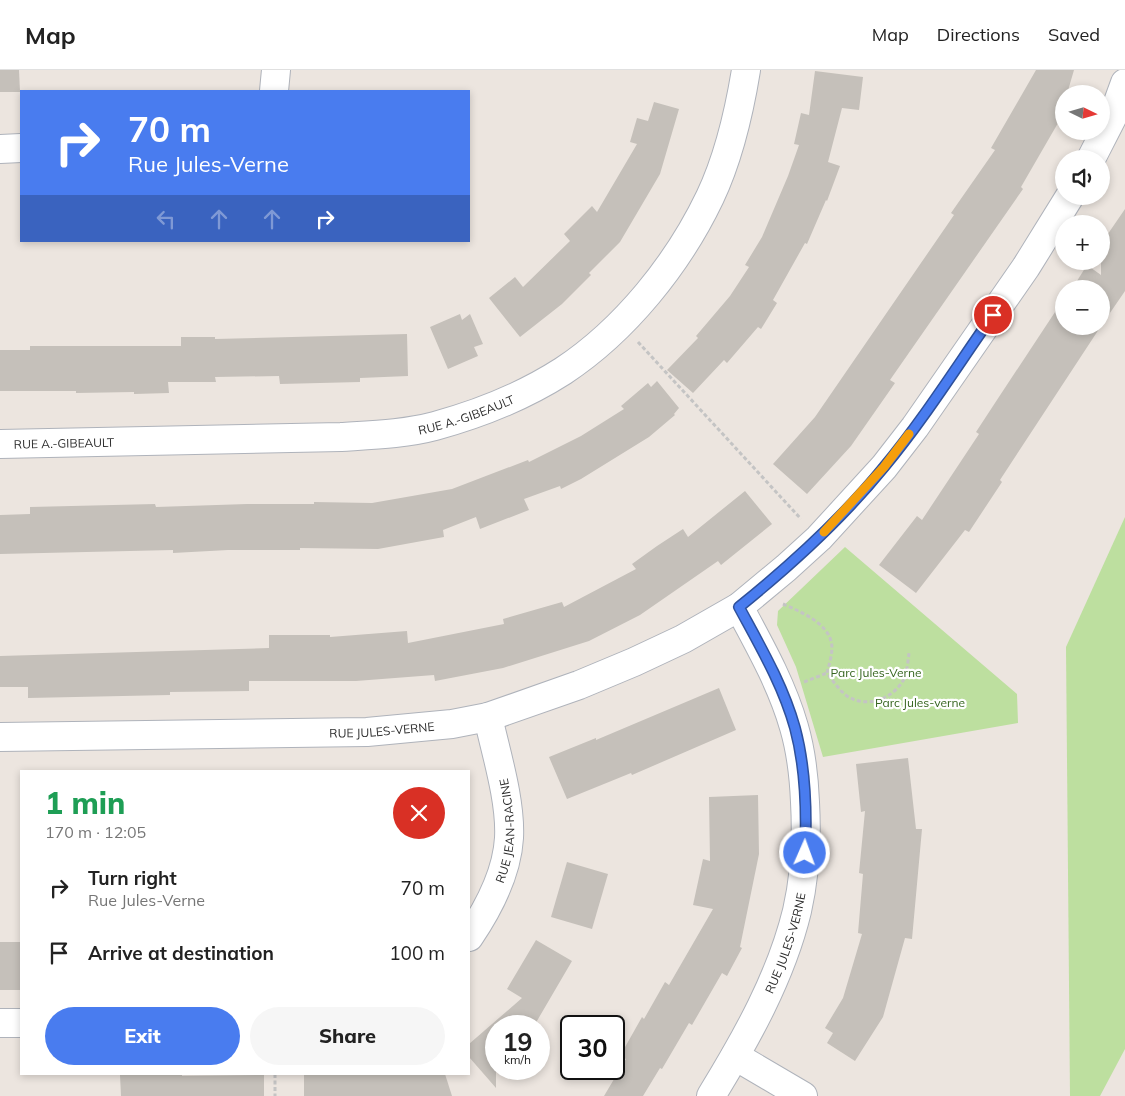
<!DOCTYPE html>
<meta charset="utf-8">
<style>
:root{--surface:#fff;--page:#f6f6f6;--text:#222;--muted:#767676;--line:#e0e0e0;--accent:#497cef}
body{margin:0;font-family:Mulish,sans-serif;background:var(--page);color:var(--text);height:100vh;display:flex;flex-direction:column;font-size:19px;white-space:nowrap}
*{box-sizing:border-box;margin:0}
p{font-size:16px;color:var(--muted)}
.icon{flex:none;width:28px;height:28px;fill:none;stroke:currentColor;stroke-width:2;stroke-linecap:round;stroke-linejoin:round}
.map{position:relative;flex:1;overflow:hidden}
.sheet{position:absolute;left:20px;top:700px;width:450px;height:305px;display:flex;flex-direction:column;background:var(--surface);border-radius:0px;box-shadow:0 2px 8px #0003}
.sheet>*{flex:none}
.banner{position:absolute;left:20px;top:20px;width:450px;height:152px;border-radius:0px;box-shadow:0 2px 8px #0003;background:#497cef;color:#fff;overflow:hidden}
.needle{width:32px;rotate:95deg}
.buttons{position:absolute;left:1055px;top:15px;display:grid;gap:10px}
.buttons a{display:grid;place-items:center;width:55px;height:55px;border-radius:50%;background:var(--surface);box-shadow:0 2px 8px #0003;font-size:25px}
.speed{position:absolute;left:485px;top:945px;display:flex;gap:10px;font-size:25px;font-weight:700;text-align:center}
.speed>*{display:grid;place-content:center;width:65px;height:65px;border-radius:50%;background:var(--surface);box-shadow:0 2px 8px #0003;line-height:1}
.speed small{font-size:12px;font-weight:400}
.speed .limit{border:2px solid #111;border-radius:8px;background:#fff;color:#111}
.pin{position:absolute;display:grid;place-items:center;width:42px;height:42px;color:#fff;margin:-21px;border:2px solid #fff;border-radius:50%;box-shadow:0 1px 5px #0007}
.me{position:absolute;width:55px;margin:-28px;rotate:2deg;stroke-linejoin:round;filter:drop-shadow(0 0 4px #0008)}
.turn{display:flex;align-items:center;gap:18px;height:105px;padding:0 25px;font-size:22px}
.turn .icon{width:65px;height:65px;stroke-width:2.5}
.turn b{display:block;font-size:35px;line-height:42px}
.lanes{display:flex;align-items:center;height:48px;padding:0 25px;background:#0003;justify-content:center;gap:25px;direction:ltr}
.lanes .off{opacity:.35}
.round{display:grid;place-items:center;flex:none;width:52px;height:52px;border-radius:26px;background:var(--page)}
.summary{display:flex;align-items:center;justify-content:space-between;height:85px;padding:0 25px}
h1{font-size:30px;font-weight:800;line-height:38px;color:#1e9e55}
.primary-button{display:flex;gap:10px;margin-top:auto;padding:10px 25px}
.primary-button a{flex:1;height:58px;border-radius:30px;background:var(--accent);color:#fff;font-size:20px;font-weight:800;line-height:58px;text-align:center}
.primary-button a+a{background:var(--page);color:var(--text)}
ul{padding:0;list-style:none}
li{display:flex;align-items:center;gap:15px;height:65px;padding:0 25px}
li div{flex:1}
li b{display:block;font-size:19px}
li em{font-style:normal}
header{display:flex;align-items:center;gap:30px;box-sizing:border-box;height:70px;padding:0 25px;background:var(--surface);border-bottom:1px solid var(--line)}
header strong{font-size:24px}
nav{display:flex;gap:28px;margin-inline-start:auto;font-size:18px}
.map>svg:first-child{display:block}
</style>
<header>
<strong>Map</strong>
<nav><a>Map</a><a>Directions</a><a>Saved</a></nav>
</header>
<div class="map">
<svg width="1125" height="1026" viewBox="0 0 1125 1026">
<rect width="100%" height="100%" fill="#ece5df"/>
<g fill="#bddf9f">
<polygon points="1125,447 1125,979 1100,1026 1070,1026 1066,577"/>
<polygon points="845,477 1017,624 1018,653 823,687 796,597 777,555 778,541"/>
</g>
<g fill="#c5c0ba">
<polygon points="0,0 19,0 20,22 0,22"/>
<polygon points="1036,0 1074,0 1067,24 1064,24 1064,34 1058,53 1021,117 1023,119 890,310 895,313 851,376 807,424 773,394 815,347 954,145 951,143 995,80 991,78"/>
<polygon points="815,1 863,7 859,40 842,38 828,92 840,96 827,131 826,130 807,174 805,173 773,230 777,233 761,259 758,257 727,293 724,290 693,323 667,300 698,268 696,266 730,226 749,197 745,195 762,167 788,106 799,75 794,74 801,43 809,45"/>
<polygon points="654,32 679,39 660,104 620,172 589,203 591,205 562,234 520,267 489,228 515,207 523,217 570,171 564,164 592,136 597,142 637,74 630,72 637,48 648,51"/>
<polygon points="1125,139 1125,221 1101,256 1101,219 1072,219 1087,195 1101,205 1101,174"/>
<polygon points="1064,231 1064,256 1101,256 1000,410 1002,412 969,462 965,460 916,523 879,495 917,446 922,450 979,364 976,362 993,336 1057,239 1058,240"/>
<polygon points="460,244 462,250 470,244 483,274 474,277 478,286 448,299 430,257"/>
<polygon points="407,264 408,306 360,308 360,312 280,314 279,306 215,307 216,312 168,312 169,323 134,324 134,322 76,323 76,321 0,321 0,280 30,280 30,276 181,276 181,267 215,267 215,269"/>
<polygon points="657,311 679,338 674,344 675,345 649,367 581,409 561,419 560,416 524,429 529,440 480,459 476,447 443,460 444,467 378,479 300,478 300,480 228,480 173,483 173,480 0,484 0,445 30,444 30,437 155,434 156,437 247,434 314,434 314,432 372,433 452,419 528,390 529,392 581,366 624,339 621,336 648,313 651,317"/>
<polygon points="745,421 772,454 721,495 718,491 640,545 589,571 503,598 435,611 434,605 356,611 249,611 249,621 170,622 170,625 28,628 28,617 0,617 0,586 269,578 269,565 330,565 330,567 407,561 408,573 504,554 503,549 562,532 564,537 636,499 632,494 657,476 683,459 688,467"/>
<polygon points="719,618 736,660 632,705 631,703 567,729 549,687 596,668 596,670"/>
<polygon points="908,688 916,759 922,759 912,869 905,868 883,947 855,991 827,973 833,963 825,958 843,928 862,864 858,863 863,804 859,803 865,741 861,742 856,694"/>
<polygon points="758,725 759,784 740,877 742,878 727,906 722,903 692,955 689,953 662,999 660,998 643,1026 604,1026 626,989 620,986 642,947 644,949 665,912 669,915 713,839 693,835 703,789 710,791 709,727"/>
<polygon points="567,792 608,804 592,859 551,847"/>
<polygon points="536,870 572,891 534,956 496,956 496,1018 469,987 469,974 522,928 507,919"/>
<rect x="0" y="872" width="21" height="48"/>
<polygon points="182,1004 182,1006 264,1005 264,1026 121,1026 120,1005"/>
<polygon points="304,1004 445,1004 452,1026 304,1026"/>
</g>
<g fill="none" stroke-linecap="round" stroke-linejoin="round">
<g stroke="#afb3bb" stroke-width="30">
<g id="minor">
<polyline points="274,21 276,0"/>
<polyline points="0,79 21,78"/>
<polyline points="1091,89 1113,46 1125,13"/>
<path id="s1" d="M0 374 341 367C372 365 405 364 435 356 479 344 524 326 563 301 625 260 678 194 710 127 729 87 739 43 746 0"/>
<path id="s2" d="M0 667 367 662 452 654 488 647 579 615 634 592 683 569 739 537 786 498 819 468 884 397 915 357 1026 197 1070 126"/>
<path id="s3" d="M469 867C488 839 507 803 509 768 511 731 496 683 488 647"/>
<polyline points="0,953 21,953"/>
<polyline points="735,986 803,1026"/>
<path id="s4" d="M711 1026C746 969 781 907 797 841 805 806 807 768 805 732 804 707 801 681 794 657 782 615 760 576 739 537"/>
</g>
</g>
<g stroke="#c4c4c4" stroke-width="3" stroke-dasharray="4 2.5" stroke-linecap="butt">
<polyline points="638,272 801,449"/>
<path d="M783 534C799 541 826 552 831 571 834 581 829 594 827 603 833 611 839 620 847 626 867 639 893 629 904 609 907 602 908 591 909 583"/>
<polyline points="804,612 827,603"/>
<polyline points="275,1004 275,1026"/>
</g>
<use href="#minor" stroke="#fff" stroke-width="28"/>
</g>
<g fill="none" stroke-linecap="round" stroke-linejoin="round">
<g stroke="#2f519b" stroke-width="12">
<path id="route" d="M805 783C807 741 806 699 795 658 783 615 760 576 739 537 791 495 842 449 884 397 924 349 957 296 993 245"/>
</g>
<use href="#route" stroke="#497cef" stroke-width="9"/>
<polyline stroke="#f59e0b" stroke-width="9" points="824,462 884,397 909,364"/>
</g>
<g text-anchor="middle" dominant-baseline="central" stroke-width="4.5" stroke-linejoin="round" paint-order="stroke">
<g font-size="12" fill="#2c2c2c" stroke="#fff">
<text stroke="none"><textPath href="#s1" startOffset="469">RUE A.-GIBEAULT</textPath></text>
<text stroke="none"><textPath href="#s1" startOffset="64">RUE A.-GIBEAULT</textPath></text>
<text stroke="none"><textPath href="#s2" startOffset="382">RUE JULES-VERNE</textPath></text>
<text stroke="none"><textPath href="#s3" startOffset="115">RUE JEAN-RACINE</textPath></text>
<text stroke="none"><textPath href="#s4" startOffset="171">RUE JULES-VERNE</textPath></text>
</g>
<g font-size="12" fill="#36651f" stroke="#fff">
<text x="876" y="602">Parc Jules-Verne</text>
<text x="920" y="632">Parc Jules-verne</text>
</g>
</g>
</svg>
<div class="buttons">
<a><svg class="needle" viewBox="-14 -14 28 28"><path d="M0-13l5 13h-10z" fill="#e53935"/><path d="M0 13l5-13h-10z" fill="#767676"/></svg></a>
<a><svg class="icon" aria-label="sound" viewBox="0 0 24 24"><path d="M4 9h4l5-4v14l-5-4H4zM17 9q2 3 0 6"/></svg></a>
<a>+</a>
<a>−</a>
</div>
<div class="speed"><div>19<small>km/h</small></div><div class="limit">30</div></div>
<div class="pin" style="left:993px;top:245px;background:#d93025"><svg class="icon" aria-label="arrive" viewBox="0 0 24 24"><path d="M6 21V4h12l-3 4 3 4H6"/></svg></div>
<svg class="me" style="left:805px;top:783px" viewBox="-20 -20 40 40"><circle r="17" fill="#497cef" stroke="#fff" stroke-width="3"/><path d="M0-11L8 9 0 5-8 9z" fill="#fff"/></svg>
<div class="banner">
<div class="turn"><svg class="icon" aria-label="right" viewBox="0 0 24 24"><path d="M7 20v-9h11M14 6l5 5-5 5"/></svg><div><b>70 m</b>Rue Jules-Verne</div></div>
<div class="lanes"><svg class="icon off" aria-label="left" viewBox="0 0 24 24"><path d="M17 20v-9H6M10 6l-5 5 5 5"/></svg><svg class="icon off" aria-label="ahead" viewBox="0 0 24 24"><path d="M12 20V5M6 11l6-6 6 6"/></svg><svg class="icon off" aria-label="ahead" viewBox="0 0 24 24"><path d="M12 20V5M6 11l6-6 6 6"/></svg><svg class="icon" aria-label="right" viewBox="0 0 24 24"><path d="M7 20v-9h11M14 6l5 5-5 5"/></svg></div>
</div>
<section class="sheet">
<div class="summary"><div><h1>1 min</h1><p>170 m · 12:05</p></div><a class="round" style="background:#d93025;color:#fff"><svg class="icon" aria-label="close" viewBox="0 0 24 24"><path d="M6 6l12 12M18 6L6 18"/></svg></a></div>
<ul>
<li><svg class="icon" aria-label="right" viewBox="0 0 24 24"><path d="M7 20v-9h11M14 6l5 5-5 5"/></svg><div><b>Turn right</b><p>Rue Jules-Verne</p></div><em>70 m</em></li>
<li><svg class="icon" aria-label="arrive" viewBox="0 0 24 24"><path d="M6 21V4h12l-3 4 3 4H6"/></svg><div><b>Arrive at destination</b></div><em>100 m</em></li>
</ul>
<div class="primary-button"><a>Exit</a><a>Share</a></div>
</section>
</div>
